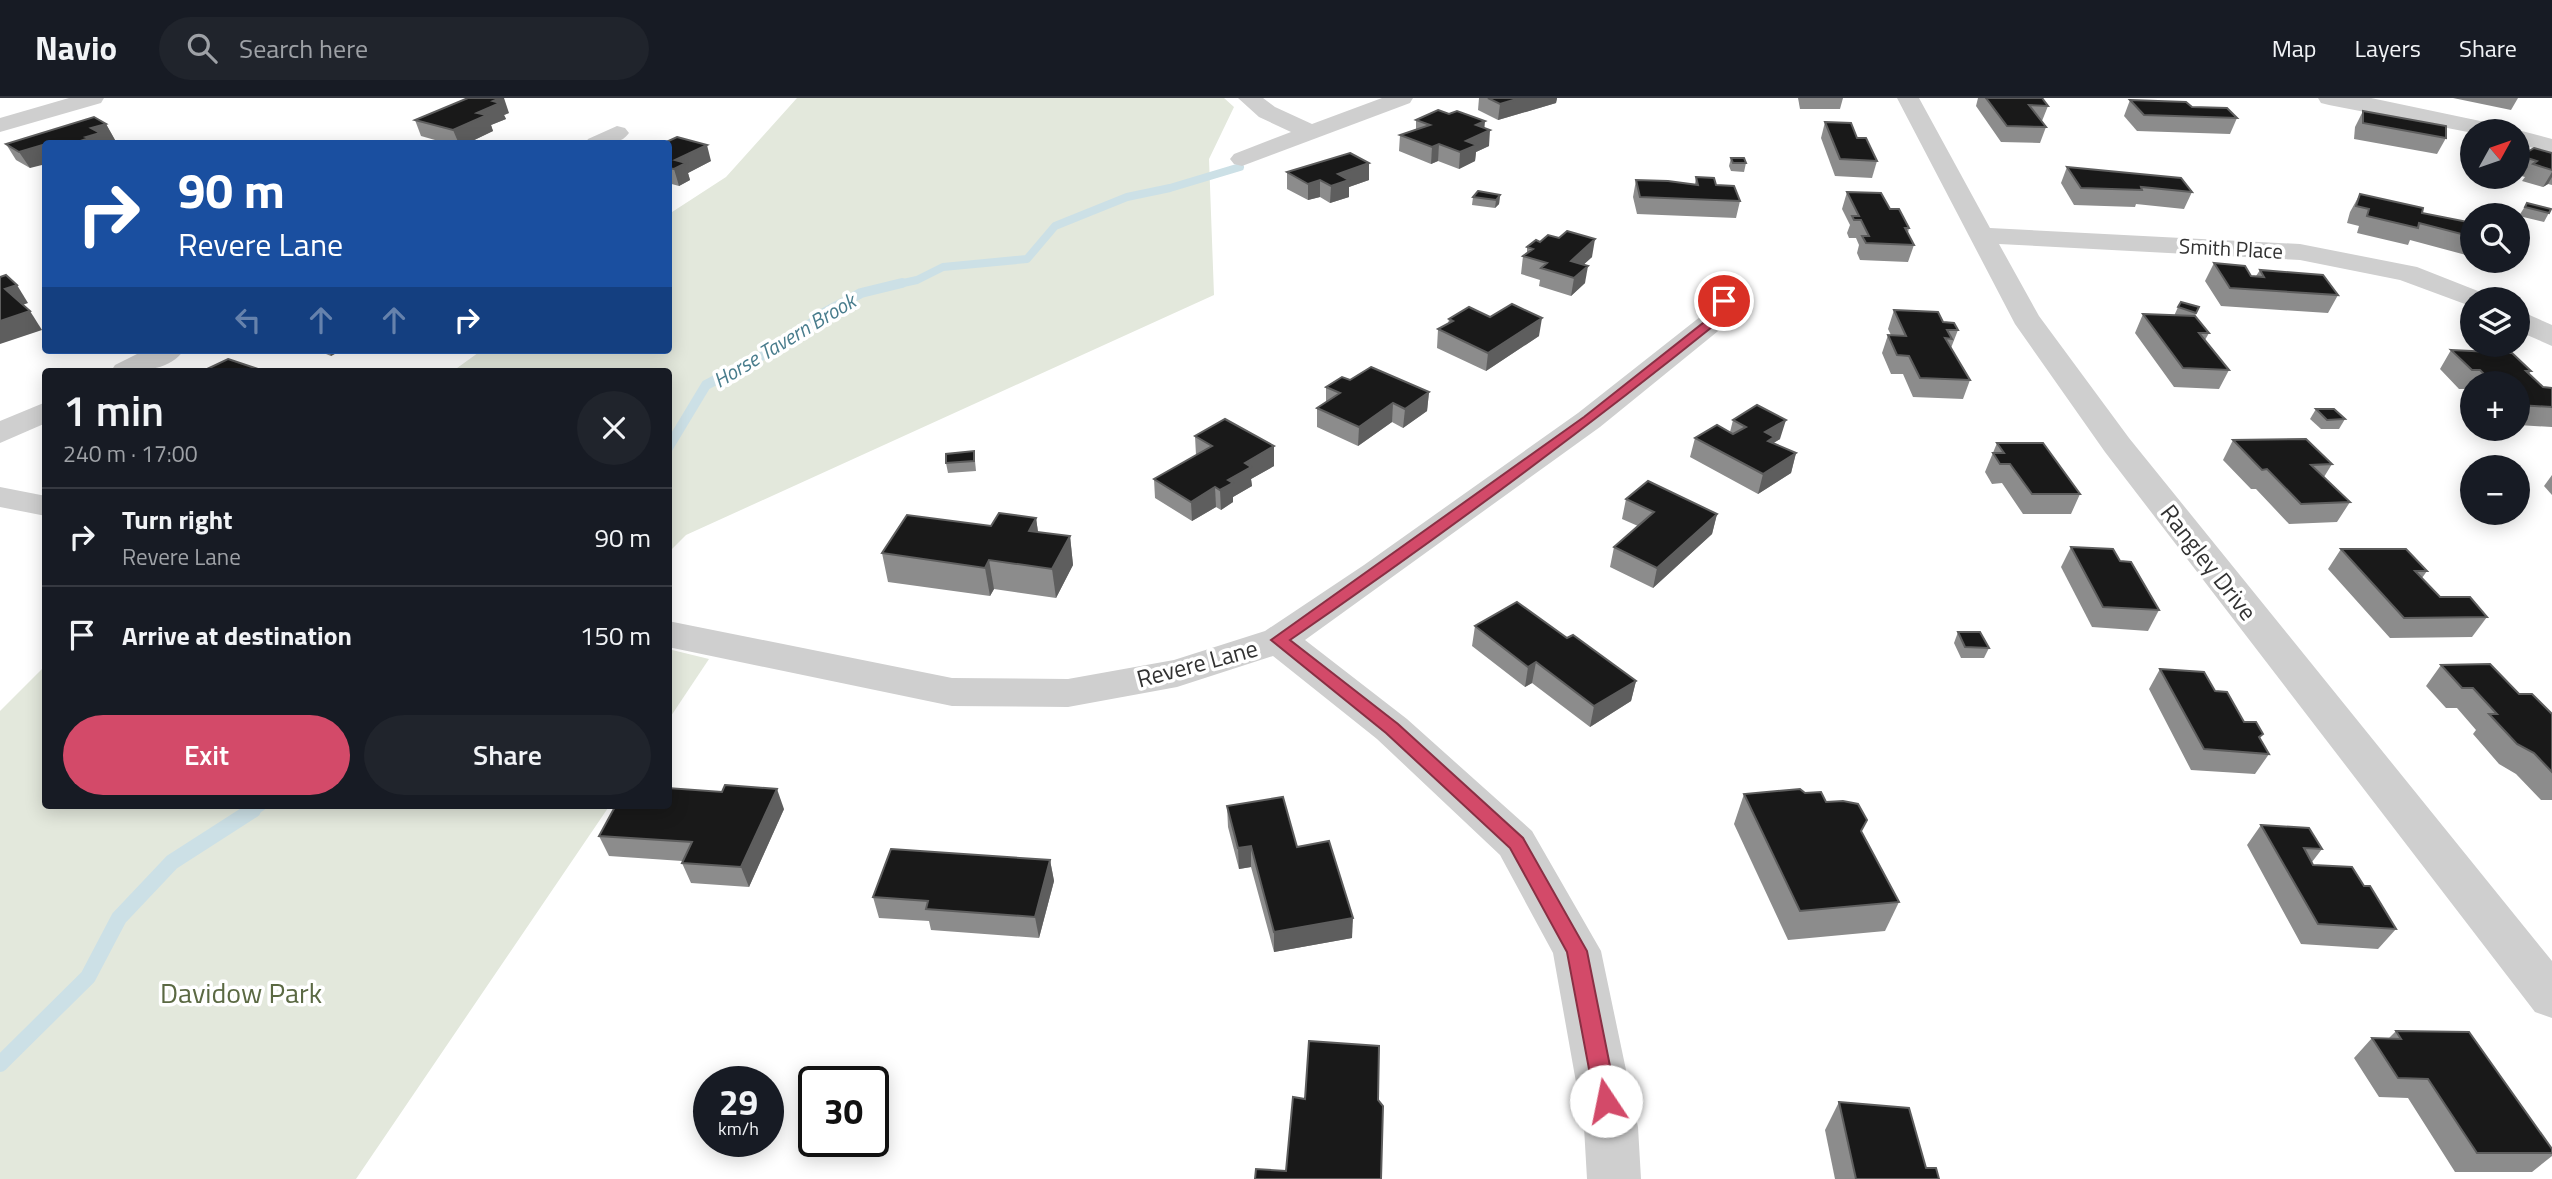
<!DOCTYPE html>
<meta charset="utf-8">
<style>
:root{--surface:#171b24;--page:#20242c;--text:#f1f3f6;--muted:#9ea1a6;--line:#363941;--accent:#d34a69}
body{margin:0;font-family:"Titillium Web",sans-serif;background:var(--page);color:var(--text);height:100vh;display:flex;flex-direction:column;font-size:26px;white-space:nowrap}
*{box-sizing:border-box;margin:0}
p{font-size:23px;color:var(--muted)}
.icon{flex:none;width:38px;height:38px;fill:none;stroke:currentColor;stroke-width:2;stroke-linecap:round;stroke-linejoin:round}
.map{position:relative;flex:1;overflow:hidden}
.drawer{position:absolute;left:42px;top:270px;width:630px;height:441px;display:flex;flex-direction:column;background:var(--surface);border-radius:7px;box-shadow:0 4px 18px #0003}
.drawer>*{flex:none}
.banner{position:absolute;left:42px;top:42px;width:630px;height:214px;border-radius:7px;box-shadow:0 4px 18px #0003;background:#1a4fa0;color:#fff;overflow:hidden}
.needle{width:46px;rotate:50deg}
.controls{position:absolute;left:2460px;top:21px;display:grid;gap:14px}
.controls a{display:grid;place-items:center;width:70px;height:70px;border-radius:50%;background:var(--surface);box-shadow:0 4px 18px #0003;font-size:35px}
.speed{position:absolute;left:693px;top:968px;display:flex;gap:14px;font-size:35px;font-weight:700;text-align:center}
.speed>*{display:grid;place-content:center;width:91px;height:91px;border-radius:50%;background:var(--surface);box-shadow:0 4px 18px #0003;line-height:1}
.speed small{font-size:18px;font-weight:400}
.speed .limit{border:4px solid #111;border-radius:10px;background:#fff;color:#111}
.pin{position:absolute;display:grid;place-items:center;width:60px;height:60px;color:#fff;margin:-30px;border:4px solid #fff;border-radius:50%;box-shadow:0 2px 7px #0007}
.me{position:absolute;width:77px;margin:-38px;rotate:349deg;stroke-linejoin:round;filter:drop-shadow(0 0 5px #0008)}
.turn{display:flex;align-items:center;gap:24px;height:147px;padding:0 21px;font-size:32px}
.turn .icon{width:91px;height:91px;stroke-width:2.5}
.turn b{display:block;font-size:49px;line-height:60px}
.lanes{display:flex;align-items:center;height:66px;padding:0 21px;background:#0003;justify-content:center;gap:35px;direction:ltr}
.lanes .off{opacity:.35}
.round{display:grid;place-items:center;flex:none;width:74px;height:74px;border-radius:37px;background:var(--page)}
.head{display:flex;align-items:center;justify-content:space-between;height:119px;padding:0 21px}
h1{font-size:42px;font-weight:600;line-height:52px}
.primary-button{display:flex;gap:14px;margin-top:auto;padding:14px 21px}
.primary-button a{flex:1;height:80px;border-radius:42px;background:var(--accent);color:#fff;font-size:28px;font-weight:600;line-height:80px;text-align:center}
.primary-button a+a{background:var(--page);color:var(--text)}
ul{padding:0;list-style:none}
li{display:flex;align-items:center;gap:21px;height:98px;padding:0 21px;border-top:2px solid var(--line)}
li div{flex:1}
li b{display:block;font-size:26px}
li em{font-style:normal}
header{display:flex;align-items:center;gap:42px;box-sizing:border-box;height:98px;padding:0 35px;background:var(--surface);border-bottom:2px solid var(--line)}
header strong{font-size:33px}
nav{display:flex;gap:38px;margin-inline-start:auto;font-size:24px}
.search{width:490px;height:63px;background:var(--page);display:flex;align-items:center;gap:18px;box-sizing:border-box;padding:0 24px;border-radius:38px;color:var(--muted);font-size:26px}
.map>svg:first-child{display:block}
</style>
<header>
<strong>Navio</strong>
<div class="search"><svg class="icon" aria-label="search" viewBox="0 0 24 24"><circle cx="10" cy="10" r="6"/><path d="M15 15l6 6"/></svg>Search here</div>
<nav><a>Map</a><a>Layers</a><a>Share</a></nav>
</header>
<div class="map">
<svg width="2552" height="1081" viewBox="0 0 2552 1081">
<rect width="100%" height="100%" fill="#fff"/>
<g fill="#e3e8dc">
<polygon points="797,0 1224,0 1234,9 1209,61 1214,197 686,437 669,454 668,273 453,273 482,252 668,252 669,116 726,79"/>
<polygon points="668,551 709,561 669,621 668,621"/>
<polygon points="45,568 46,707 610,707 356,1081 0,1081 0,613"/>
</g>
<g fill="none" stroke-linecap="round" stroke-linejoin="round">
<polyline stroke="#cce0e6" stroke-width="8" points="894,187 917,182 943,169 1027,161 1055,128 1127,99 1170,90 1240,69"/>
<polyline stroke="#cce0e6" stroke-width="10" points="668,350 706,287 788,244 824,215 861,195 902,185"/>
<polyline stroke="#cce0e6" stroke-width="12" points="250,714 261,707"/>
<polyline stroke="#cce0e6" stroke-width="16" points="0,966 88,879 119,820 172,764 253,712"/>
<g fill="#cfcfcf" fill-rule="evenodd">
<polygon points="69,0 104,0 101,5 0,34 0,20"/>
<polygon points="1238,0 1263,0 1275,9 1312,26 1382,0 1413,0 1410,5 1242,68 1234,66 1230,61 1234,56 1291,34 1259,19"/>
<polygon points="1897,0 1919,0 1990,130 2300,146 2417,169 2483,195 2487,201 2473,201 2473,209 2400,182 2300,162 1999,146 2039,218 2129,340 2552,863 2552,920 2535,914 2105,354 2015,226"/>
<polygon points="2318,0 2371,0 2504,28 2508,33 2473,35 2329,7 2321,5"/>
<path d="M617 28 625 30 629 35C619 49 600 46 585 46L588 41Z"/>
<polygon points="2518,32 2552,41 2552,55 2518,46 2518,33 2513,33"/>
<polygon points="1730,179 1740,181 1744,187 1728,225 1600,329 1305,542 1407,621 1532,733 1601,853 1638,1029 1641,1081 1587,1081 1584,1029 1553,855 1500,757 1377,641 1273,558 1177,589 1068,609 952,608 668,549 668,523 952,580 1068,581 1174,562 1265,533 1364,467 1578,315 1705,215 1720,181"/>
<polygon points="2518,212 2552,227 2552,248 2518,233"/>
<path d="M145 252H184C168 275 136 273 111 273L115 267Z"/>
<polygon points="46,304 46,325 0,345 0,323"/>
<polygon points="0,389 46,398 46,418 0,409"/>
</g>
</g>
<g fill="#8c8c8c">
<polygon points="1479,0 1557,0 1556,5 1498,22 1478,12"/>
<polygon points="1798,0 1843,0 1840,11 1800,11"/>
<polygon points="1978,0 2042,0 2048,8 2042,23 2046,29 2040,45 2001,44 1976,8"/>
<polygon points="2453,0 2518,0 2511,12"/>
<polygon points="2130,2 2192,9 2237,20 2230,36 2137,33 2124,18"/>
<polygon points="2363,13 2446,40 2437,56 2354,41 2355,29"/>
<polygon points="509,15 504,17 506,21 491,27 493,33 466,46 449,46 421,38 415,22"/>
<polygon points="1416,22 1485,30 1489,48 1476,54 1475,63 1459,71 1438,63 1431,66 1399,53 1400,37 1416,31"/>
<polygon points="1825,24 1857,40 1877,63 1872,80 1835,78 1821,40"/>
<polygon points="106,26 115,42 105,45 46,46 30,70 16,62 6,46"/>
<polygon points="668,46 711,63 688,75 690,82 679,88 668,85"/>
<polygon points="2552,55 2552,87 2548,86 2543,89 2522,83 2525,79 2518,77 2518,64 2521,58"/>
<polygon points="1731,60 1746,65 1744,74 1731,73 1729,68"/>
<polygon points="1369,65 1369,82 1349,89 1349,99 1330,105 1320,99 1308,102 1287,91 1287,74"/>
<polygon points="2067,69 2192,94 2184,111 2136,106 2135,109 2074,107 2061,85"/>
<polygon points="1696,79 1716,87 1740,103 1736,120 1637,116 1633,99 1636,82 1695,86"/>
<polygon points="1847,94 1890,111 1909,130 1908,135 1914,147 1908,164 1860,162 1857,155 1859,147 1856,140 1849,140 1847,135 1850,127 1842,111"/>
<polygon points="2360,96 2422,115 2473,125 2473,146 2466,157 2410,142 2408,147 2357,135 2359,128 2347,125 2350,114"/>
<polygon points="1500,97 1499,106 1495,110 1472,107 1473,99"/>
<polygon points="2527,105 2551,111 2544,124 2519,118"/>
<polygon points="1527,149 1592,159 1584,166 1585,185 1571,198 1539,188 1540,182 1521,176 1523,158 1527,155"/>
<polygon points="2214,165 2251,178 2256,178 2260,172 2338,197 2328,215 2221,208 2205,183"/>
<polygon points="2178,209 2199,209 2195,218 2209,235 2205,242 2229,272 2219,291 2174,289 2135,235 2143,216 2174,218"/>
<polygon points="1894,212 1943,224 1958,232 1951,250 1970,282 1963,301 1913,299 1903,276 1891,276 1882,255 1888,237 1891,237 1888,231"/>
<polygon points="1490,219 1539,238 1486,273 1437,250 1438,231 1448,226 1449,221"/>
<polygon points="316,252 342,252 331,258"/>
<polygon points="2451,252 2531,273 2529,276 2543,289 2552,290 2552,329 2518,327 2518,285 2473,285 2473,296 2468,291 2459,291 2440,271"/>
<polygon points="1350,282 1429,294 1427,313 1403,330 1392,324 1358,348 1317,329 1317,310 1326,304 1326,289"/>
<polygon points="2316,311 2345,321 2339,331 2321,331 2310,321"/>
<polygon points="1733,322 1780,341 1773,345 1796,355 1791,375 1758,396 1690,359 1695,340 1730,334"/>
<polygon points="1195,338 1274,348 1274,368 1251,381 1252,388 1233,399 1233,404 1221,412 1216,409 1192,423 1155,400 1154,381 1196,357"/>
<polygon points="2233,342 2332,366 2324,379 2350,404 2337,424 2289,426 2256,391 2251,391 2223,362"/>
<polygon points="1997,345 2080,396 2071,416 2023,416 2002,385 1992,386 1985,374"/>
<polygon points="974,353 976,373 948,375 946,365"/>
<polygon points="2552,377 2552,397 2544,388"/>
<polygon points="1626,401 1717,416 1712,436 1653,490 1610,469 1614,449 1638,428 1622,421"/>
<polygon points="1036,420 1038,434 1070,438 1073,467 1056,500 994,491 990,498 888,484 882,455 991,428"/>
<polygon points="2071,449 2120,463 2159,512 2148,533 2092,529 2061,469"/>
<polygon points="2341,451 2427,473 2422,480 2440,499 2487,519 2472,539 2390,540 2328,471"/>
<polygon points="1475,528 1567,540 1636,583 1631,603 1590,629 1532,585 1525,589 1472,548"/>
<polygon points="1958,534 1989,550 1984,560 1961,560 1954,545"/>
<polygon points="2441,567 2519,596 2552,616 2552,702 2541,702 2516,676 2499,666 2473,636 2476,632 2457,610 2446,610 2426,588"/>
<polygon points="2160,571 2215,593 2244,624 2263,636 2260,640 2269,656 2255,676 2191,672 2149,591"/>
<polygon points="1805,695 1826,704 1861,735 1899,804 1885,833 1788,842 1734,726 1744,696"/>
<polygon points="1227,708 1297,749 1352,840 1274,854 1251,769 1239,771 1228,729"/>
<polygon points="784,711 749,789 691,785 682,765 682,763 609,758 599,738"/>
<polygon points="2261,727 2322,751 2312,764 2313,767 2364,788 2396,831 2378,851 2301,846 2247,747"/>
<polygon points="1050,762 1054,783 1039,840 931,832 929,823 879,820 873,799"/>
<polygon points="2396,933 2552,1051 2552,1058 2532,1074 2455,1074 2408,1000 2379,999 2354,960 2372,940 2389,940"/>
<polygon points="1839,1004 1926,1070 1939,1081 1835,1081 1825,1032"/>
</g>
<g fill="#5e5e5e">
<polygon points="500,0 504,0 509,15 504,17 506,21 491,27 493,33 466,46 459,46 453,32 493,3"/>
<polygon points="1520,0 1557,0 1556,5 1498,22 1500,6"/>
<polygon points="1485,23 1484,35 1490,32 1489,48 1476,54 1475,63 1459,71 1460,54 1466,43 1476,27"/>
<polygon points="106,26 115,42 105,45 106,46 72,46 86,39 91,30"/>
<polygon points="46,46 46,66 30,70 19,54"/>
<polygon points="1439,46 1438,63 1431,66 1432,49"/>
<polygon points="707,47 711,63 688,75 690,82 679,88 674,71 675,62"/>
<polygon points="1369,65 1369,82 1349,89 1349,99 1330,105 1331,88 1338,76"/>
<polygon points="2552,74 2552,79 2548,86 2543,89"/>
<polygon points="1320,82 1320,99 1308,102 1308,86"/>
<polygon points="1500,97 1499,106 1495,110 1496,102"/>
<polygon points="1595,141 1592,159 1570,179 1571,163"/>
<polygon points="1588,168 1585,185 1571,198 1574,180"/>
<polygon points="17,187 28,205 17,209 5,191"/>
<polygon points="30,213 42,232 0,246 0,223"/>
<polygon points="1542,220 1539,238 1486,273 1488,255"/>
<polygon points="329,252 342,252 331,258"/>
<polygon points="1429,294 1427,313 1403,330 1405,311"/>
<polygon points="1393,305 1392,324 1358,348 1359,329"/>
<polygon points="1786,322 1780,341 1772,346 1769,359 1765,334"/>
<polygon points="1274,348 1274,368 1251,381 1252,388 1233,399 1233,404 1221,412 1220,392 1228,382 1245,365"/>
<polygon points="1796,355 1791,375 1758,396 1763,376"/>
<polygon points="1215,389 1216,409 1192,423 1191,404"/>
<polygon points="1717,416 1712,436 1653,490 1657,470"/>
<polygon points="1036,420 1040,448 1029,433"/>
<polygon points="1070,438 1073,467 1056,500 1052,471"/>
<polygon points="989,462 994,491 990,498 985,470"/>
<polygon points="1536,564 1532,585 1525,589 1528,569"/>
<polygon points="1636,583 1631,603 1590,629 1594,608"/>
<polygon points="777,691 784,711 749,789 741,769"/>
<polygon points="1251,748 1251,769 1239,771 1238,750"/>
<polygon points="1050,762 1054,783 1039,840 1035,819"/>
<polygon points="1353,820 1352,840 1274,854 1274,834"/>
</g>
<g fill="#191919" stroke="#5e5e5e" stroke-width="2">
<polygon points="468,0 500,0 493,3 500,5 477,15 487,17 453,32 415,22"/>
<polygon points="1488,0 1520,0 1500,6"/>
<polygon points="1986,0 2042,0 2048,8 2029,7 2046,29 2007,28"/>
<polygon points="2130,2 2186,4 2192,9 2227,10 2237,20 2144,17"/>
<polygon points="1438,12 1449,16 1457,13 1485,23 1476,27 1490,32 1466,43 1477,47 1460,54 1439,46 1432,49 1400,37 1430,27 1416,22"/>
<polygon points="2363,13 2446,28 2446,40 2363,25"/>
<polygon points="94,19 106,26 91,30 100,35 86,39 89,40 72,46 46,46 19,54 6,46"/>
<polygon points="1825,24 1851,25 1857,40 1866,40 1877,63 1840,61"/>
<polygon points="677,39 707,47 675,62 686,65 674,71 668,70 668,46 662,46"/>
<polygon points="2534,50 2552,55 2552,72 2533,66 2537,63 2521,58"/>
<polygon points="1350,55 1369,65 1338,76 1349,82 1331,88 1320,82 1308,86 1287,74"/>
<polygon points="1731,60 1744,60 1746,65 1733,65"/>
<polygon points="2067,69 2181,80 2192,94 2141,89 2142,92 2081,90"/>
<polygon points="1696,79 1714,80 1716,87 1734,88 1740,103 1640,99 1636,82 1668,83 1698,87"/>
<polygon points="1478,93 1500,97 1496,102 1473,99"/>
<polygon points="1847,94 1881,95 1890,111 1899,111 1909,130 1905,130 1914,147 1866,145 1862,138 1869,138 1861,122 1854,122 1852,118 1859,118"/>
<polygon points="2360,96 2423,110 2422,115 2473,125 2473,139 2419,125 2418,130 2367,118 2369,111 2356,108"/>
<polygon points="2527,105 2551,111 2549,115 2525,109"/>
<polygon points="1567,133 1595,141 1571,163 1588,168 1574,180 1541,170 1547,165 1523,158 1533,151 1527,149 1536,142 1540,144 1548,137 1559,140"/>
<polygon points="2214,165 2245,168 2251,178 2264,179 2260,172 2323,177 2338,197 2230,190"/>
<polygon points="6,177 17,187 5,191 30,213 0,223 0,179"/>
<polygon points="2181,204 2199,209 2196,215 2178,209"/>
<polygon points="1512,206 1542,220 1488,255 1438,231 1453,223 1449,221 1469,209 1490,219"/>
<polygon points="1894,212 1938,214 1943,224 1954,225 1958,232 1947,232 1952,241 1945,240 1970,282 1920,280 1909,258 1897,257 1888,237 1906,238"/>
<polygon points="2143,216 2195,218 2209,235 2199,235 2229,272 2183,270"/>
<polygon points="2451,252 2512,255 2531,273 2526,273 2543,289 2552,290 2552,309 2518,307 2518,285 2493,285 2480,272 2472,272"/>
<polygon points="228,261 258,271 255,273 203,273"/>
<polygon points="1371,269 1429,294 1405,311 1393,305 1359,329 1317,310 1340,295 1326,289 1342,279 1350,282"/>
<polygon points="1757,307 1786,322 1765,334 1774,339 1768,343 1796,355 1763,376 1695,340 1717,327 1733,336 1746,329 1733,322"/>
<polygon points="2316,311 2334,311 2345,321 2327,322"/>
<polygon points="1225,321 1274,348 1245,365 1251,369 1228,382 1233,385 1220,392 1215,389 1191,404 1154,381 1212,348 1195,338"/>
<polygon points="2306,341 2332,366 2311,367 2350,404 2301,406 2267,371 2262,372 2233,342"/>
<polygon points="1997,345 2043,345 2080,396 2032,396 2010,366 2000,366 1993,355 2004,355"/>
<polygon points="974,353 974,363 946,365 946,356"/>
<polygon points="1648,383 1717,416 1657,470 1614,449 1654,414 1626,401"/>
<polygon points="999,415 1036,420 1029,433 1070,438 1052,471 989,462 985,470 882,455 907,417 991,428"/>
<polygon points="2071,449 2113,451 2120,463 2131,464 2159,512 2103,509"/>
<polygon points="2341,451 2406,451 2427,473 2415,473 2440,499 2470,499 2487,519 2404,520"/>
<polygon points="1517,504 1567,540 1573,537 1636,583 1594,608 1536,564 1528,569 1475,528"/>
<polygon points="1958,534 1980,534 1989,550 1965,549"/>
<polygon points="2490,566 2519,596 2532,596 2552,616 2552,674 2534,655 2517,646 2489,616 2497,616 2473,590 2462,590 2441,567"/>
<polygon points="2160,571 2204,574 2215,593 2227,594 2244,624 2256,624 2263,636 2259,639 2269,656 2204,651"/>
<polygon points="725,687 777,691 741,769 682,765 692,744 599,738 616,707 668,707 668,690 722,694"/>
<polygon points="1800,691 1805,695 1821,694 1826,704 1843,703 1858,706 1867,722 1861,733 1899,804 1800,813 1744,696"/>
<polygon points="1283,699 1297,749 1329,743 1353,820 1274,834 1251,748 1238,750 1227,708"/>
<polygon points="2261,727 2309,730 2322,751 2304,750 2313,767 2352,769 2364,788 2370,788 2396,831 2318,826"/>
<polygon points="891,751 1050,762 1035,819 926,811 928,803 873,799"/>
<polygon points="2396,933 2469,934 2552,1051 2552,1055 2477,1055 2428,981 2398,980 2372,940 2401,941"/>
<polygon points="1309,943 1379,948 1378,1002 1383,1008 1381,1081 1255,1081 1256,1071 1286,1073 1293,999 1305,1001"/>
<polygon points="1839,1004 1909,1010 1926,1070 1936,1070 1939,1081 1856,1081"/>
</g>
<path fill="#d34a69" stroke="#893044" stroke-width="2" d="M1720 201 1730 203 1722 221C1582 334 1438 440 1290 542L1398 626 1523 740 1587 853 1617 1003 1614 1010 1606 1013 1599 1010 1595 1003 1567 854 1510 750 1386 635 1271 542 1584 319 1713 217Z"/>
<g text-anchor="middle" dominant-baseline="central" stroke-width="7" stroke-linejoin="round" paint-order="stroke">
<g font-size="21" fill="#323232" stroke="#fff">
<text transform="translate(2231 150) rotate(3)">Smith Place</text>
</g>
<g font-size="21" font-style="italic" fill="#487c8c" stroke="#fff">
<text transform="translate(784 242) rotate(-31)">Horse Tavern Brook</text>
</g>
<g font-size="24" fill="#323232" stroke="#fff">
<text transform="translate(2209 464) rotate(52)">Rangley Drive</text>
<text transform="translate(1197 565) rotate(-15)">Revere Lane</text>
</g>
<g font-size="28" fill="#5b6943" stroke="#fff">
<text x="241" y="894">Davidow Park</text>
</g>
</g>
</svg>
<div class="controls">
<a><svg class="needle" viewBox="-14 -14 28 28"><path d="M0-13l5 13h-10z" fill="#e53935"/><path d="M0 13l5-13h-10z" fill="#9ea1a6"/></svg></a>
<a><svg class="icon" aria-label="search" viewBox="0 0 24 24"><circle cx="10" cy="10" r="6"/><path d="M15 15l6 6"/></svg></a>
<a><svg class="icon" aria-label="layers" viewBox="0 0 24 24"><path d="M12 4l9 5-9 5-9-5zM3 14l9 5 9-5"/></svg></a>
<a>+</a>
<a>−</a>
</div>
<div class="speed"><div>29<small>km/h</small></div><div class="limit">30</div></div>
<div class="pin" style="left:1724px;top:203px;background:#d93025"><svg class="icon" aria-label="arrive" viewBox="0 0 24 24"><path d="M6 21V4h12l-3 4 3 4H6"/></svg></div>
<svg class="me" style="left:1606px;top:1003px" viewBox="-20 -20 40 40"><circle r="19" fill="#fff"/><path d="M0-13L10 11 0 6-10 11z" fill="#d34a69"/></svg>
<div class="banner">
<div class="turn"><svg class="icon" aria-label="right" viewBox="0 0 24 24"><path d="M7 20v-9h11M14 6l5 5-5 5"/></svg><div><b>90 m</b>Revere Lane</div></div>
<div class="lanes"><svg class="icon off" aria-label="left" viewBox="0 0 24 24"><path d="M17 20v-9H6M10 6l-5 5 5 5"/></svg><svg class="icon off" aria-label="ahead" viewBox="0 0 24 24"><path d="M12 20V5M6 11l6-6 6 6"/></svg><svg class="icon off" aria-label="ahead" viewBox="0 0 24 24"><path d="M12 20V5M6 11l6-6 6 6"/></svg><svg class="icon" aria-label="right" viewBox="0 0 24 24"><path d="M7 20v-9h11M14 6l5 5-5 5"/></svg></div>
</div>
<section class="drawer">
<div class="head"><div><h1>1 min</h1><p>240 m · 17:00</p></div><a class="round"><svg class="icon" aria-label="close" viewBox="0 0 24 24"><path d="M6 6l12 12M18 6L6 18"/></svg></a></div>
<ul>
<li><svg class="icon" aria-label="right" viewBox="0 0 24 24"><path d="M7 20v-9h11M14 6l5 5-5 5"/></svg><div><b>Turn right</b><p>Revere Lane</p></div><em>90 m</em></li>
<li><svg class="icon" aria-label="arrive" viewBox="0 0 24 24"><path d="M6 21V4h12l-3 4 3 4H6"/></svg><div><b>Arrive at destination</b></div><em>150 m</em></li>
</ul>
<div class="primary-button"><a>Exit</a><a>Share</a></div>
</section>
</div>
